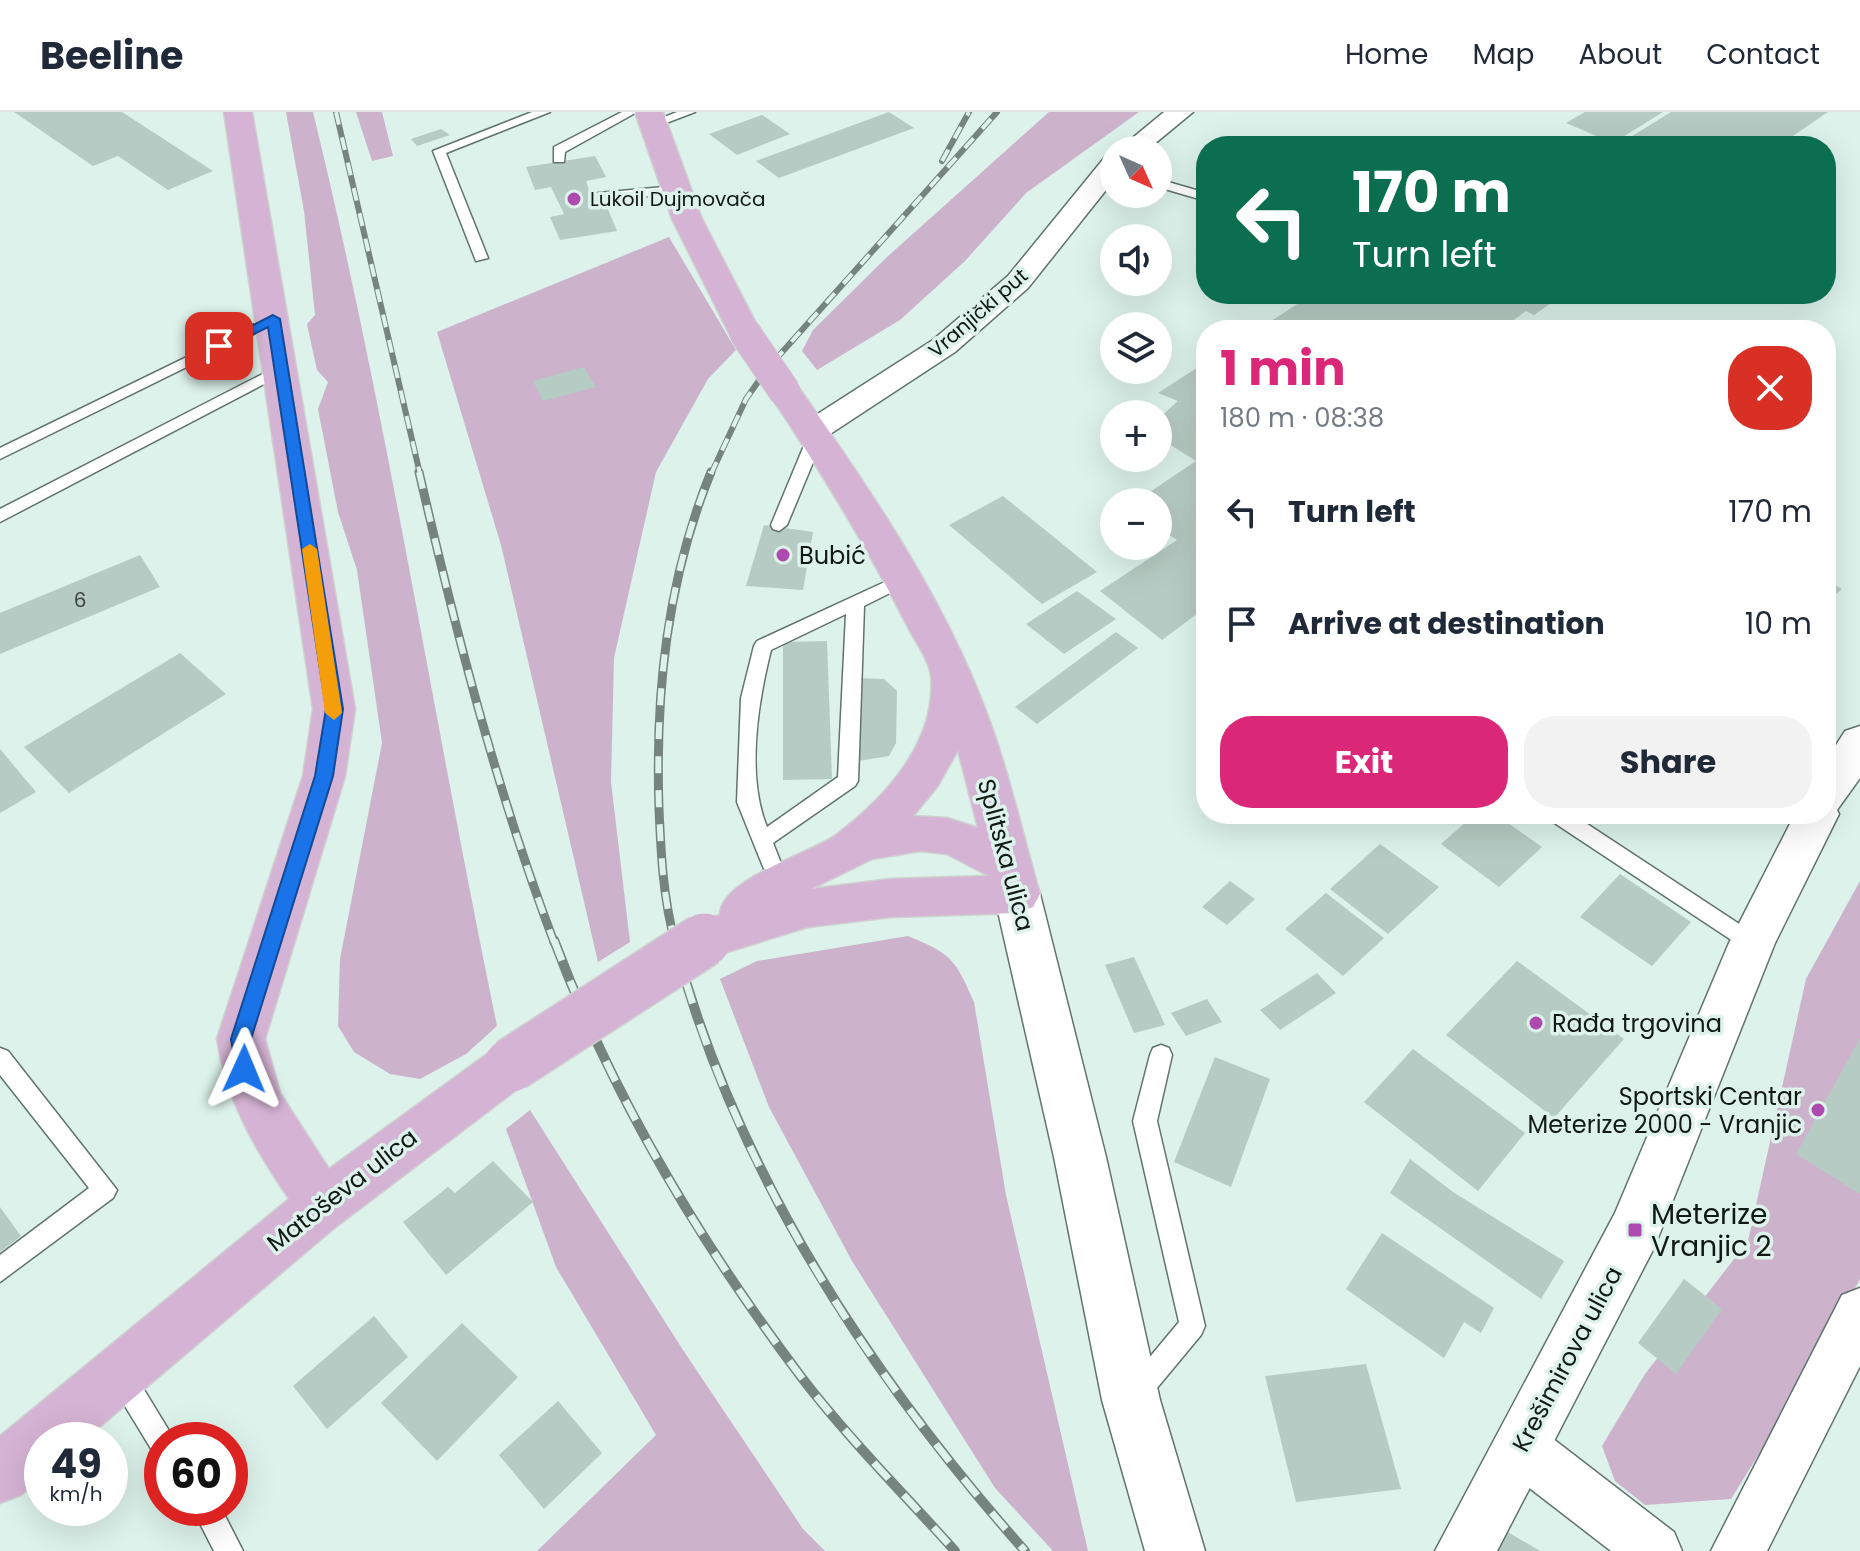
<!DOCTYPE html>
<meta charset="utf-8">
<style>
:root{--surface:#fff;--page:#f2f2f3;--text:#1f2937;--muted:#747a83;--line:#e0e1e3;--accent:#db2777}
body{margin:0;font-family:Poppins,sans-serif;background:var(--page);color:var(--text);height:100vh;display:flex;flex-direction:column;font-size:30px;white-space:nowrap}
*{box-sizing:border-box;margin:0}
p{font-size:26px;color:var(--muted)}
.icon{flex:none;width:44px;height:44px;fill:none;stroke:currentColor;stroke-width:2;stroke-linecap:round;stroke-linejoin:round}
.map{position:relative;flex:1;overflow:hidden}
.details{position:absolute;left:1196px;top:208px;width:640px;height:504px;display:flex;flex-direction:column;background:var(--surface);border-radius:32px;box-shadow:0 8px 32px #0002}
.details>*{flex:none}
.top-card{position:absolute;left:1196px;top:24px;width:640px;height:168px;border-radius:32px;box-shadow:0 8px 32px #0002;background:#0b6e4f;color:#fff;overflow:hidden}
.needle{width:52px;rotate:135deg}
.buttons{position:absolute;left:1100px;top:24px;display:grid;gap:16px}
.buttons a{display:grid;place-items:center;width:72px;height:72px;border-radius:50%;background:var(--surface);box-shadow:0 8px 32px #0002;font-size:40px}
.speed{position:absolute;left:24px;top:1310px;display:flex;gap:16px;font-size:40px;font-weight:700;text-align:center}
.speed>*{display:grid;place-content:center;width:104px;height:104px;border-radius:50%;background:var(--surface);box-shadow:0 8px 32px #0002;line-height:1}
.speed small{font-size:20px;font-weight:400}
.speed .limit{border:12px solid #d22;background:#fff;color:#111}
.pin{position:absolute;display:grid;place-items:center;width:68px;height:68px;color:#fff;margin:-34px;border-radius:16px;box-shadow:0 4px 12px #0006}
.me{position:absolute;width:88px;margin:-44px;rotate:1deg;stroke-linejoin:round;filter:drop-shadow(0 0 6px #0008)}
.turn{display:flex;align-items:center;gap:28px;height:168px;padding:0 24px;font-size:36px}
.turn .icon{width:104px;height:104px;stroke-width:2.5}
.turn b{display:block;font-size:56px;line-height:68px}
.round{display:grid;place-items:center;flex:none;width:84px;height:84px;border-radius:32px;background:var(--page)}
.head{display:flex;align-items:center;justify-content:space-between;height:136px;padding:0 24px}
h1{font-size:48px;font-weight:700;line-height:60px;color:var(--accent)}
.primary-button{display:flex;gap:16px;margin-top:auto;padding:16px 24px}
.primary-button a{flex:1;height:92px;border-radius:32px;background:var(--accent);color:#fff;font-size:32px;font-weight:700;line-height:92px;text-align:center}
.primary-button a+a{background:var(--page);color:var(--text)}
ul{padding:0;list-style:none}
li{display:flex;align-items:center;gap:24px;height:112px;padding:0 24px}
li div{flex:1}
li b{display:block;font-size:30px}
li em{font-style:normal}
header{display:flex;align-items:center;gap:48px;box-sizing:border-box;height:112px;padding:0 40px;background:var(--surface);border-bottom:2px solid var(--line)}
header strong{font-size:38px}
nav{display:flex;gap:44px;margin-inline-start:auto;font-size:28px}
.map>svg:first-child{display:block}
</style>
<header>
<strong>Beeline</strong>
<nav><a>Home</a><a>Map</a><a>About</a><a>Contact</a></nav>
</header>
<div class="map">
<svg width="1860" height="1439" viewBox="0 0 1860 1439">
<rect width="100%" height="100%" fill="#dcf2ea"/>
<g fill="#ccb3cb">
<path d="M286 0H313C387 302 434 610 497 914L466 942 420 967 390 962 354 940 338 914 340 847 382 631 357 458 338 400 318 297 328 270 317 258 307 212 315 203 304 99Z"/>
<polygon points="356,0 382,0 393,44 372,49"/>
<polygon points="1049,0 1139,0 1026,81 965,149 900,208 817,258 802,239 813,218 887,145"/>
<polygon points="669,125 736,238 708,267 656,360 614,546 611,670 630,830 598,850 501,433 437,220"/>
<polygon points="1860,769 1860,1167 1822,1240 1731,1387 1645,1393 1615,1369 1602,1334 1645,1262 1748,1129 1806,867"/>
<path d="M908 824C951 842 955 846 974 890L1006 1083 1088 1439H1053L995 1376 852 1149 769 995 720 867 757 849Z"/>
<polygon points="530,998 683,1238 803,1417 825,1439 537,1439 656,1323 556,1155 506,1017"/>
</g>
<g fill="#b6cbc3">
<polygon points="14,0 122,0 213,59 168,78 118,44 93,54"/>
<polygon points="889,0 914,16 779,66 756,49"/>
<polygon points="1585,0 1663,0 1613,31 1566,11"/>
<polygon points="1671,0 1828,0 1778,34 1616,34"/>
<polygon points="762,3 790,22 737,43 709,22"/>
<polygon points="441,17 450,23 417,34 411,27"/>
<polygon points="595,44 606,65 586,69 595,97 607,95 617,119 560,128 550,105 564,102 551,75 535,78 526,55"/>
<polygon points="1313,182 1564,182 1534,203 1526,199 1500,218 1257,218"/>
<polygon points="1206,250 1206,495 1162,528 1100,479 1177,428 1158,416 1158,390 1135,390 1196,349 1158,325 1158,307 1178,289 1158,281"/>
<polygon points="584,255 596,275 543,289 533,269"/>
<polygon points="1003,384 1097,460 1042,492 949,413"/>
<polygon points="764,413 813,420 803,478 746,474"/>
<polygon points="140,443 160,475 0,542 0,501"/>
<polygon points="1826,468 1842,477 1826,491"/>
<polygon points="1077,479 1116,507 1064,542 1026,512"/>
<polygon points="1116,520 1138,536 1037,612 1015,595"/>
<polygon points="827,529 832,667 783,668 783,530"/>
<polygon points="180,541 226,582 69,681 24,635"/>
<polygon points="857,566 884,567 897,579 896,631 889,644 858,649"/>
<polygon points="0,637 36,680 0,701"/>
<polygon points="1475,702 1495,702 1542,735 1499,775 1441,732"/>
<polygon points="1380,732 1439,775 1388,822 1330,777"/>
<polygon points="1620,762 1691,810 1652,854 1580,805"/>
<polygon points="1230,769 1255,787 1227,813 1202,795"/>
<polygon points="1326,781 1384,826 1343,864 1285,817"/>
<polygon points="1134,845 1165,913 1134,921 1105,853"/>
<polygon points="1517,849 1624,927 1554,1006 1446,923"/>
<polygon points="1317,861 1336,881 1280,918 1260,898"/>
<polygon points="1207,887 1222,910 1186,924 1171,901"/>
<polygon points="1860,926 1860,1082 1796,1042"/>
<polygon points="1413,937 1525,1021 1478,1079 1364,990"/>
<polygon points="1215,945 1270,967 1231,1075 1174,1050"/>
<polygon points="1410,1047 1453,1080 1564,1149 1541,1187 1390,1081"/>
<polygon points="493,1049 533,1090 446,1163 403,1110 448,1075 455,1081"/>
<polygon points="0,1095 21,1124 0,1140"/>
<polygon points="1382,1121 1494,1196 1481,1221 1464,1210 1444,1246 1346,1177"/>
<polygon points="1684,1167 1722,1197 1676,1262 1638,1231"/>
<polygon points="374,1204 408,1245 327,1317 293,1274"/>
<polygon points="462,1211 518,1265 437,1349 381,1291"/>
<polygon points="1366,1252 1401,1377 1296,1390 1265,1264"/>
<polygon points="558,1289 602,1341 544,1397 499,1343"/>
<polygon points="1501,1416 1540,1439 1493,1439"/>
</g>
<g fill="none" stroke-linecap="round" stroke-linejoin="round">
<g stroke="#60736d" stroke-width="3">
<g id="lane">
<polygon points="532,0 550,0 446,41 488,146 476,149 433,39"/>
<polygon points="622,0 637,0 565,40 564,50 554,50 554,35"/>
<polygon points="677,0 695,0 653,16 647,12"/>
<polygon points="1158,67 1206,81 1206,89 1158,75"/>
<polygon points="675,74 682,78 680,81 598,89 591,85 598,81"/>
<polygon points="273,203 278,204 278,210 0,347 0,336"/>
<polygon points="282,252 290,257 287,260 0,410 0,397"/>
<polygon points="816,319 824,324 787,413 779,419 773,417 771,413 808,324"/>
<path d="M902 462 908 464 911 468 908 472 864 494 858 669 855 674 773 731 781 751 778 757H764L737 690 741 586 754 534 757 529ZM846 502 838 665 767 715C746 664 758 590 771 538Z"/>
<polygon points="1547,702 1572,702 1759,825 1763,831 1759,837 1752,840 1745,837 1550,708"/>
<polygon points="1161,933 1169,936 1172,943 1157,1009 1205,1214 1201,1223 1147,1288 1138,1292 1129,1288 1125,1279 1129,1270 1179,1210 1133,1009 1150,943 1153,936"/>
<polygon points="0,936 8,939 117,1078 113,1086 0,1170 0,1143 89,1076 0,963"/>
<polygon points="120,1249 129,1253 171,1322 174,1328 162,1328 162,1344 153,1340 111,1271 107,1262 111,1253"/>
<polygon points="192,1396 221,1396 243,1439 214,1439"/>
</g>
</g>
<g stroke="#60736d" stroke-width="3">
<g id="street">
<polygon points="1164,0 1193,0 1147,38 1118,38"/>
<polygon points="1114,43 1114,68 1028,176 955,240 824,326 813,329 802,326 797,319 802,312 933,228 1008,164 1105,45"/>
<polygon points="1860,1176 1860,1254 1767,1439 1711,1439 1842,1183"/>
<polygon points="1520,1309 1539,1316 1674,1420 1682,1439 1611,1439 1501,1354 1494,1335 1501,1316"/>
</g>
</g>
<g stroke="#60736d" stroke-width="3">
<g id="secondary">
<polygon points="1860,614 1860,666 1837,698 1839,702 1775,831 1654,1136 1497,1439 1435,1439 1615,1101 1729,831 1795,702 1826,702 1826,649 1845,619"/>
<polygon points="1017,763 1033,769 1040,782 1106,1045 1160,1288 1205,1439 1145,1439 1102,1288 1054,1045 994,782 1001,769"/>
</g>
</g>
<g stroke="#cfd1d0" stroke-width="3">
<g id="primary">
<path d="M224 0H252L355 597 345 664 265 927 280 981 329 1057 494 937 511 931 528 937 536 953 528 969 333 1117 84 1328H42V1364L21 1383 0 1391V1324L289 1087C255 1037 226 987 217 927L303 664 313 597Z"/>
<polygon points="635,0 663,0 702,107 761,221 757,228 745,231 733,228 729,221 672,107"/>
<path d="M785 270 797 273C866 372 938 476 982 589 1007 651 1021 717 1040 782L1033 795 1017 801 891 805 808 815 708 846 692 840 685 826 692 812 720 803C720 767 812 741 836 723 885 686 937 630 931 564 930 549 914 528 908 515 866 433 819 356 768 280L773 273ZM958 638 978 716 947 706 913 704 937 675ZM920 739 947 742 989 764 891 767 811 777 872 747Z"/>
</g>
</g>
<use href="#lane" fill="#fff" fill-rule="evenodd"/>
<use href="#street" fill="#fff" fill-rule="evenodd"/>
<use href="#secondary" fill="#fff" fill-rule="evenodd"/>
<use href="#primary" fill="#d5b3d4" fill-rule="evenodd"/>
<g stroke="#75847f" stroke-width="6">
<g id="rail-far2">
<polyline points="336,0 420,362"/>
<polyline points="942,49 969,0"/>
<polyline points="711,362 746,287 767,257 997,0"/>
</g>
</g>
<g stroke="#75847f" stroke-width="9">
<g id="rail-far1">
<path d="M419 360C456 520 496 677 554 830"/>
<path d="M675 830C663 786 661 742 659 697 655 580 667 468 711 360"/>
</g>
</g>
<g stroke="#75847f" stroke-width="10">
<g id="rail">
<path d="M554 828C613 986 701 1132 802 1266 848 1326 904 1382 955 1439"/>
<path d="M674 828C735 1059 868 1262 1025 1439"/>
</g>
</g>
<use href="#rail-far2" stroke="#dcf2ea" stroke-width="4" stroke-dasharray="13" stroke-linecap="butt"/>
<use href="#rail-far1" stroke="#dcf2ea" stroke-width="6" stroke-dasharray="17" stroke-linecap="butt"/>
<use href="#rail" stroke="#dcf2ea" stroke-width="7" stroke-dasharray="22" stroke-linecap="butt"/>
<g stroke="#cfd1d0" stroke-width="33" stroke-linecap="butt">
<polyline id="primary-bridge-far2" points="745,221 785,280"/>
</g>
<g stroke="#cfd1d0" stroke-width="44" stroke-linecap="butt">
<polyline id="primary-bridge-far1" points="701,830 708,826"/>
</g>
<g stroke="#cfd1d0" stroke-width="56" stroke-linecap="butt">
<polyline id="primary-bridge" points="511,953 704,828"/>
</g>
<use href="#primary-bridge-far2" stroke="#d5b3d4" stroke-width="31"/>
<use href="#primary-bridge-far1" stroke="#d5b3d4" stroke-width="41"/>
<use href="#primary-bridge" stroke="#d5b3d4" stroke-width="53"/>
</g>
<polygon fill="#1a73e8" stroke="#114b97" stroke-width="2" points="273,203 280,207 343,597 333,664 251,927 254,957 251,963 244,966 237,963 231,927 315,664 326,597 268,215 224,237 212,234"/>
<polygon fill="#f59e0b" points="310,432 317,437 342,601 334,608 325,601 302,437"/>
<g fill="#ae4aaf" stroke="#dcf2ea" stroke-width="3">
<circle cx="574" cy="87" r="8"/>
<circle cx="783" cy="443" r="8"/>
<circle cx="1536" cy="911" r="8"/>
<circle cx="1818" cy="998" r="8"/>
<rect x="1627" y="1110" width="16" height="16" rx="4"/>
</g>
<g text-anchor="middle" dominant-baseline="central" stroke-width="7" stroke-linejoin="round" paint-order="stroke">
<g font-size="20" fill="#111916" stroke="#dcf2ea" text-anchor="start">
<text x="590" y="87">Lukoil Dujmovača</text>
</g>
<g font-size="20" fill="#111916" stroke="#dcf2ea">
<text transform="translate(978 201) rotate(-41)">Vranjički put</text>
</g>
<g font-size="20" fill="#3a4641">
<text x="80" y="488">6</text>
</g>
<g font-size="24" fill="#111916" stroke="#dcf2ea" text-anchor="start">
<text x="799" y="443">Bubić</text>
<text x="1552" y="911">Rađa trgovina</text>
<text x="1802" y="984" text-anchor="end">Sportski Centar<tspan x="1802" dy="28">Meterize 2000 - Vranjic</tspan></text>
</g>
<g font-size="24" fill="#111916" stroke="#dcf2ea">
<text transform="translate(1006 743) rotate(75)">Splitska ulica</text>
<text transform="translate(342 1078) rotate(-38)">Matoševa ulica</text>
<text transform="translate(1567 1247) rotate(-62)">Krešimirova ulica</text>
</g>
<g font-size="28" fill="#111916" stroke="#dcf2ea" text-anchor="start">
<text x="1651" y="1102">Meterize<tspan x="1651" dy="32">Vranjic 2</tspan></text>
</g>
</g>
</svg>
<div class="buttons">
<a><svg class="needle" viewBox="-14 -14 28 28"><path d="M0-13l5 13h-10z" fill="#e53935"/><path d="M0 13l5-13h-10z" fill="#747a83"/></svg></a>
<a><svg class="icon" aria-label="sound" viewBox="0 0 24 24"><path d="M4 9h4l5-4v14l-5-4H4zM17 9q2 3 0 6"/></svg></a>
<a><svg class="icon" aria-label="layers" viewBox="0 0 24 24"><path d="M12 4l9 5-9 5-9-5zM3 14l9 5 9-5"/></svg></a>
<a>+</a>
<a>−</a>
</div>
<div class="speed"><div>49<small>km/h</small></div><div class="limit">60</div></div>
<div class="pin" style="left:219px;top:234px;background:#d93025"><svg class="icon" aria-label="arrive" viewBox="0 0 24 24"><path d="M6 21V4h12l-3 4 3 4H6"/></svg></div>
<svg class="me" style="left:244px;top:957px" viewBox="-20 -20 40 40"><path d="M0-17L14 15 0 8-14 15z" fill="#1a73e8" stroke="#fff" stroke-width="4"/></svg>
<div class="top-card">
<div class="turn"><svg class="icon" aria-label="left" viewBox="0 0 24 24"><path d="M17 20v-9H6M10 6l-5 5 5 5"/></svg><div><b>170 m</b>Turn left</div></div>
</div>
<section class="details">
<div class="head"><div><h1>1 min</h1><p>180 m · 08:38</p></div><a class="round" style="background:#d93025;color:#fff"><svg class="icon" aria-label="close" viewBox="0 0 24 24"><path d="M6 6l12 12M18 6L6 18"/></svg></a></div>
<ul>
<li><svg class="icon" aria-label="left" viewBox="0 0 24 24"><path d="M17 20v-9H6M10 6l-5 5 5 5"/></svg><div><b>Turn left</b></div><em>170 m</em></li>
<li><svg class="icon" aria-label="arrive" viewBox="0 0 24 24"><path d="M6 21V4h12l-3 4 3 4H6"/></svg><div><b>Arrive at destination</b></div><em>10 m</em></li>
</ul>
<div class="primary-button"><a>Exit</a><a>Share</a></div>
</section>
</div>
